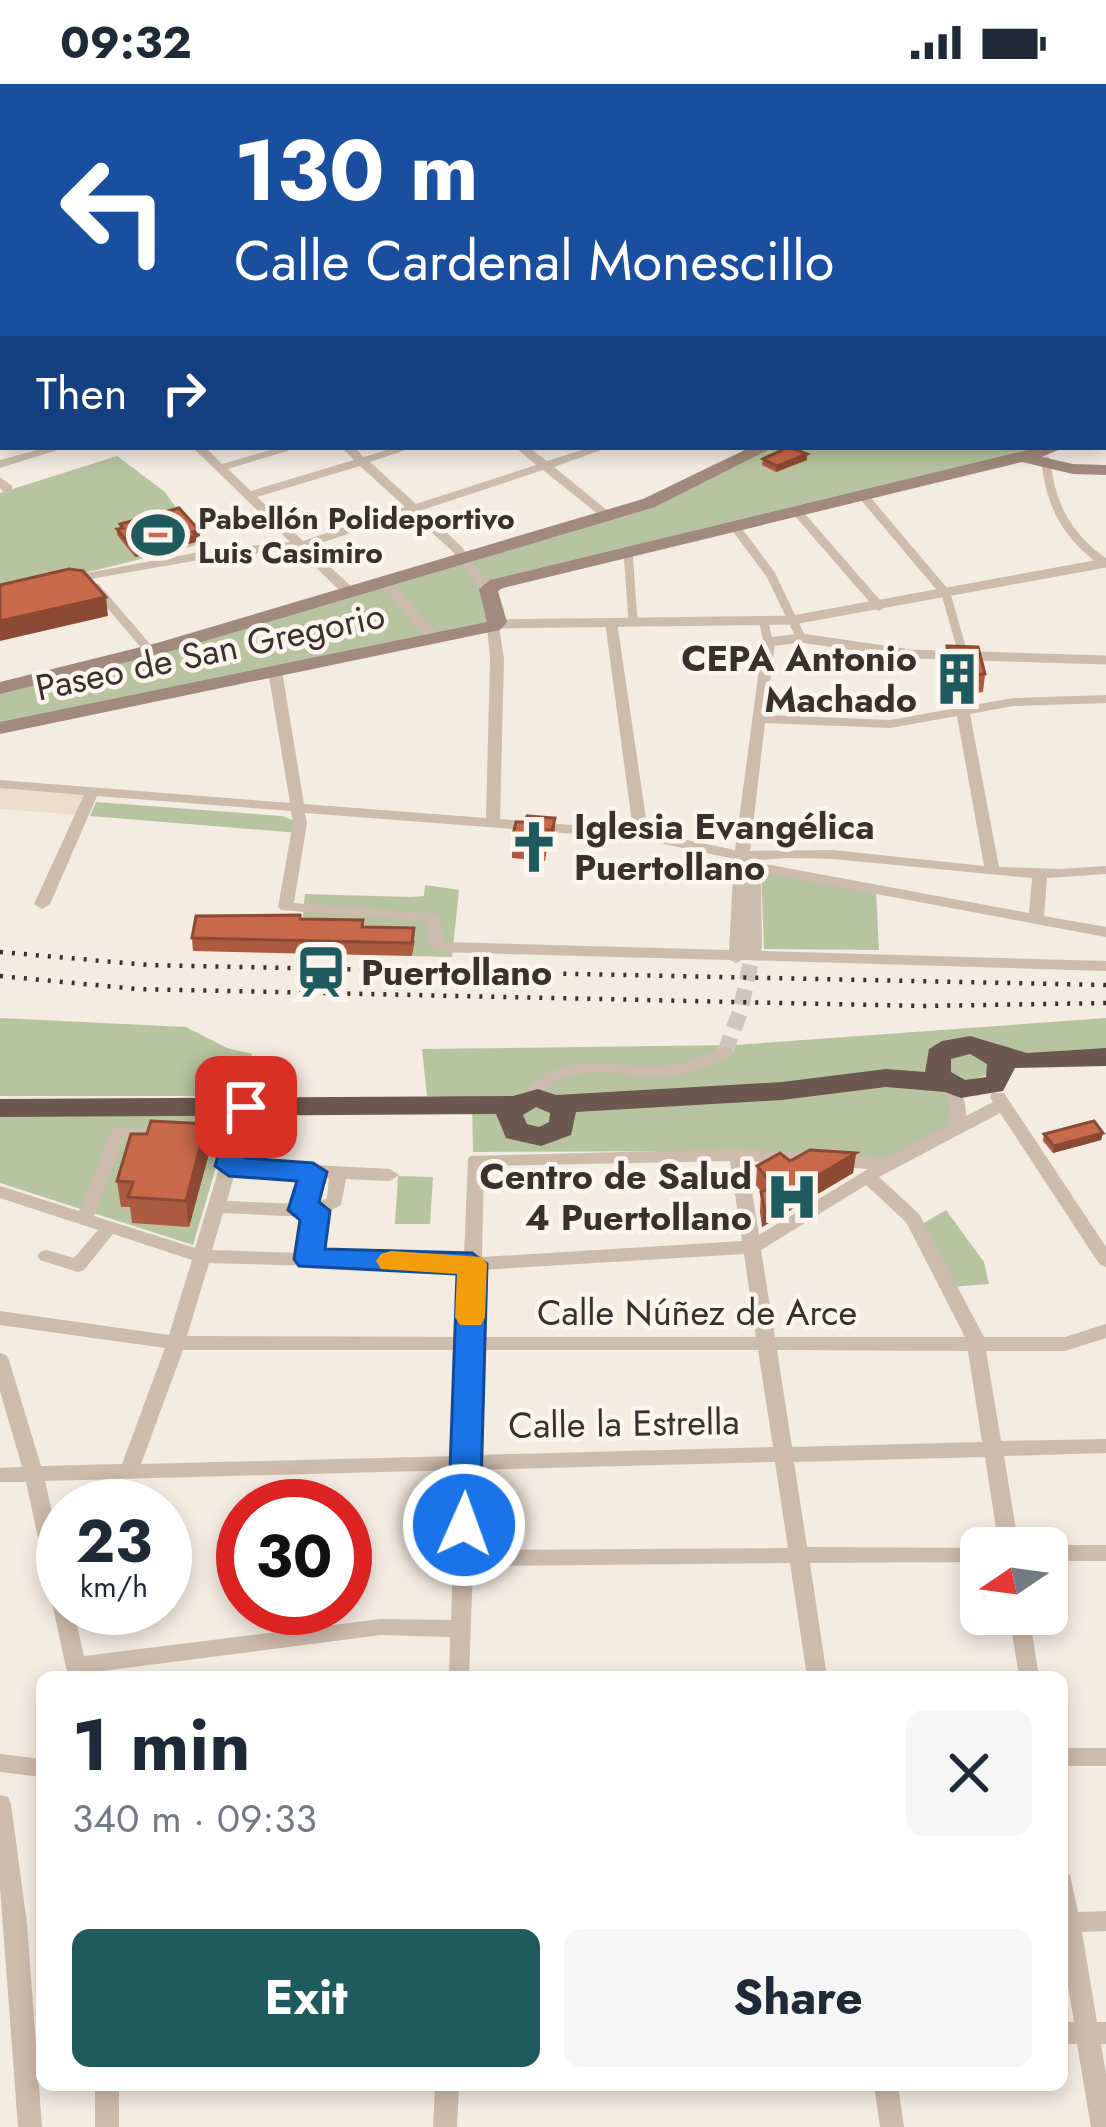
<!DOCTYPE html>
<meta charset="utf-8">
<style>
:root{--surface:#fff;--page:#f6f6f7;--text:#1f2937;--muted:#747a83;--accent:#1f5a5e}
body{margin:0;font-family:Jost,sans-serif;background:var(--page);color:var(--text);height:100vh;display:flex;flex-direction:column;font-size:45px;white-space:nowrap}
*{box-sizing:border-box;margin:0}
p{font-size:39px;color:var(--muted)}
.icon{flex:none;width:66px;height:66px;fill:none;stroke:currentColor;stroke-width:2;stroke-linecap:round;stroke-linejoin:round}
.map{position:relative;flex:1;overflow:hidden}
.panel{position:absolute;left:36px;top:1587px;width:1032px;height:420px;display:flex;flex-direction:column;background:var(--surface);border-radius:18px;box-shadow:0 6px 18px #0003}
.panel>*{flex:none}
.guide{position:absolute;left:0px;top:0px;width:1107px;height:366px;box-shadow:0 6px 18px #0003;background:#1a4fa0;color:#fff;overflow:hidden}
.needle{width:78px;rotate:257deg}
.controls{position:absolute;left:960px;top:1443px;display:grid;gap:24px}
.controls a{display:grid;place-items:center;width:108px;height:108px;border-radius:18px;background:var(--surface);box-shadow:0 6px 18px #0003;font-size:60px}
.speed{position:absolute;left:36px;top:1395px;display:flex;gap:24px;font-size:60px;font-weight:700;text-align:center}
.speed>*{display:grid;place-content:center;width:156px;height:156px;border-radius:50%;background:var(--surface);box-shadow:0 6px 18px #0003;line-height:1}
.speed small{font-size:30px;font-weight:400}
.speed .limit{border:18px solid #d22;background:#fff;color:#111}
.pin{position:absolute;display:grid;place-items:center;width:102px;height:102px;color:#fff;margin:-51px;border-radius:24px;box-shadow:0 6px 18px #0006}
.me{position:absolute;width:132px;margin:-66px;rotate:2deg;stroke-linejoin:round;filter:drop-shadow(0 0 9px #0008)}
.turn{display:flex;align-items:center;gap:42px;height:252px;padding:0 36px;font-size:54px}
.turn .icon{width:156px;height:156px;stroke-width:2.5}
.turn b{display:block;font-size:84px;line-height:102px}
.then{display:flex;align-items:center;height:114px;padding:0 36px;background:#0003;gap:24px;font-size:45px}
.round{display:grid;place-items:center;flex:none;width:126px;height:126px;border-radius:18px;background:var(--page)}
.overview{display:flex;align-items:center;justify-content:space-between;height:204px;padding:0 36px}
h1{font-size:72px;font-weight:700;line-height:90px}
.button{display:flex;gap:24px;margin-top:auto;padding:24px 36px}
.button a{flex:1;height:138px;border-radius:18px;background:var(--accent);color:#fff;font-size:48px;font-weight:700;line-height:138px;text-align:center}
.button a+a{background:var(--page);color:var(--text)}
.status{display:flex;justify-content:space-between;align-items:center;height:84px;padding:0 60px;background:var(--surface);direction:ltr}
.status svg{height:33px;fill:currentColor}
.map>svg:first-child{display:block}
</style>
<div class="status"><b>09:32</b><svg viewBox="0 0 49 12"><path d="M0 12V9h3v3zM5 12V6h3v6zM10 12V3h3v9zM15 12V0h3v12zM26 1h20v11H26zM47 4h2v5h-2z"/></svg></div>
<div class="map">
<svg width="1106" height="2043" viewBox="0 0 1106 2043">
<rect width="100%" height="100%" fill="#f4ebe1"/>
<g fill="#b8c4a0">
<polygon points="765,363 1049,365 498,500 498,538 0,644 0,604 467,477 607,431"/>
<polygon points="117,372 165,408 201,460 0,510 0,409"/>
<polygon points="96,718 282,732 300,739 299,749 90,732"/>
<polygon points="761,784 876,806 879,866 764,865"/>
<polygon points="425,801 459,806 452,873 412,872 415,858 301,848 305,810 411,813 424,812"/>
<polygon points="0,934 186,943 227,964 252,970 245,1012 0,1012"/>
<polygon points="1106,934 1106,973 1027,978 952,1002 957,1041 888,1080 712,1067 473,1068 472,1014 427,1012 422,965 735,961"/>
<polygon points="232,1029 193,1161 0,1099 0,1031"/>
<polygon points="398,1092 433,1093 430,1140 395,1140"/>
<polygon points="946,1126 984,1178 989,1200 949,1203 917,1143"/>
</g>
<polygon fill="#ecdcc8" points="0,700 92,708 81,731 0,725"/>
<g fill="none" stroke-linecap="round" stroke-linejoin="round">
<polyline stroke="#cfc6bd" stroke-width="16" stroke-dasharray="16 9" stroke-linecap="butt" points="725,968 740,928 754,864"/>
<g stroke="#cdbbac" stroke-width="9">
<path d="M1046 377C1050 421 1068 454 1105 479"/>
<polyline points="861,409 946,510 964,573"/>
<polyline points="794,424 879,522"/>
<polyline points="733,440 771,491 801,554 768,558 764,538"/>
<polyline points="628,467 633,537"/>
<polyline points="96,504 150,567"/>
<polyline points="497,540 793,536 1106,479"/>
<polyline points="801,554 911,570 1106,576"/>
</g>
<g fill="#cdbbac" fill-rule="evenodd">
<polygon points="271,0 282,0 279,3 268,3"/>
<polygon points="297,0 307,0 306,3 296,3"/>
<polygon points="314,0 324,0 323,3 313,3"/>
<polygon points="429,0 439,0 437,3 427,3"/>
<polygon points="489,0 499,0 498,3 488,3"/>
<polygon points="507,0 518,0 522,3 511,3"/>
<polygon points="568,0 579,0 582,3 571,3"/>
<polygon points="636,0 668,0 660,3 628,3"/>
<polygon points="788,0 799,0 803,3 792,3"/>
<polygon points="835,0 852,0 846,3 829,3"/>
<polygon points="903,0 913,0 914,3 904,3"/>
<polygon points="955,0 965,0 966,3 956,3"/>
<polygon points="1006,0 1016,0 1017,3 1007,3"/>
<polygon points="1062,0 1072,0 1073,3 1063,3"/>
<rect x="1104" y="9" width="2" height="6"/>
<rect x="1104" y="52" width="2" height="6"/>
<rect x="1104" y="89" width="2" height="6"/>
<rect x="1104" y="128" width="2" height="8"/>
<rect x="1104" y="172" width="2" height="6"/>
<polygon points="3,204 3,213 0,214 0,205"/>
<polygon points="1104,212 1106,212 1104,219"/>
<polygon points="0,227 3,228 3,234 0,233"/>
<rect x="0" y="264" width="3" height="7"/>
<rect x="0" y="322" width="3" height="6"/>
<rect x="1104" y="324" width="2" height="6"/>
<polygon points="48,363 67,363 0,384 0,376"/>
<path d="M192 363H205L222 380 281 363H300L228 385 251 407 354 376 341 363H354L364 373 396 363H414L370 378 416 420 536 381 515 363H528L547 377 591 363H609L554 383 613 431 611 434H603L543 386 422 426 461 462 494 505 488 509 483 508 453 468 411 429 309 463 355 506V512H345L297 465 205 475 67 499V493L71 492 205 467 290 458ZM360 382 405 423 303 457 257 413Z"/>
<polygon points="0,393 12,402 12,408 4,408 0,404"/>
<polygon points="386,495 390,496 438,551 438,557 428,557 382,502 380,499"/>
<path d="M611 534 617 538 648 748 735 766 763 555 768 554 775 558 766 631 890 636 1013 614 1106 611V619L1013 622 970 630 999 783 1061 785 1106 782V790L1047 794 1044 832 1106 843V853L759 788 761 792 762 864 759 867 1106 877V887L742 876 736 879 730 876 438 868 430 863 426 837 281 826 278 823 293 739 291 727 97 712 50 820 42 825 34 820 84 711 0 704V696L290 719 268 587 275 583 282 587 304 720 486 734 490 575 487 542 493 538 499 542 504 575 500 735 633 746 605 538ZM957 632 984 782 833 766 750 767 765 639 890 644ZM305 729 641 755 734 775 729 866 445 858 438 830 294 819 307 739ZM788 774 833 775 1032 794 1029 829 765 780 758 776Z"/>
<path d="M725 963 731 964 733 968 731 972C710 982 690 991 666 992 630 994 585 978 552 1000 544 1005 537 1014 531 1020H519L517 1016C563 960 609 987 670 981 690 980 706 969 725 963Z"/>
<path d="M950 996C963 1000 966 1020 966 1032L993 1018 990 1013 992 1009H1004L1106 1163V1183L1100 1181 1000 1029 879 1093 919 1130 984 1253H1065L1106 1240V1254L1065 1267H986L1001 1357 1106 1355V1369L1004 1372 1019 1464H999L985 1373 794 1378 807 1463 987 1464H981V1478L810 1479 827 1593H807L790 1479 473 1482 469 1593H449L450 1553 381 1551 87 1589 88 1593H68L26 1398H0V1384L22 1383 0 1307V1269L6 1271 9 1276 41 1382 122 1380 165 1264 0 1241V1227L169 1251 192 1176 113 1150 84 1186 78 1188 40 1176 37 1172 40 1168 46 1166 74 1174 98 1146 0 1114V1102L79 1127 112 1044 231 1047 238 1023 246 1017 254 1023 238 1077 390 1085 399 1091 390 1097 346 1095 341 1121 324 1130 319 1169 464 1173 468 1076 470 1072 738 1065 885 1074 949 1041 950 1021 942 1001ZM124 1054 227 1058 195 1164 94 1132ZM730 1077 742 1157 482 1173 484 1082ZM747 1077 868 1085 759 1151ZM235 1088 303 1093 296 1120 227 1117ZM320 1094H329L327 1114 313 1121ZM866 1101 906 1138 965 1253H775L761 1166ZM223 1129 307 1133 301 1169 212 1166ZM744 1170 756 1253H479L481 1186ZM209 1179 464 1186 461 1253 187 1252ZM183 1266H461L457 1372 141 1380ZM479 1266H758L773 1363 476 1371ZM777 1266 968 1267 982 1358 792 1363ZM775 1378 788 1464 473 1466 475 1386ZM456 1386 451 1536 381 1535 84 1572 73 1524H63V1478L45 1397Z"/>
<polygon points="1047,1461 1106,1461 1106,1477 1047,1477 1047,1464 1040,1464"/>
<polygon points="1009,1530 1029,1530 1039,1593 1019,1593"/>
<rect x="1062" y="1664" width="44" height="18"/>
<polygon points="0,1670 42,1675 42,1693 0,1688"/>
<polygon points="0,1711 8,1713 11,1720 27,1840 42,2043 18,2043 0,1803"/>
<polygon points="1062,1788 1070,1791 1078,1828 1106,1827 1106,1847 1082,1848 1097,1938 1106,1938 1106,1960 1101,1960 1106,1990 1106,2043 1091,2043 1077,1960 1062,1960 1062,1938 1074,1938 1062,1866"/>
<rect x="95" y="2001" width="24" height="42"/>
<polygon points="435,2001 459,2001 457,2043 433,2043"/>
<polygon points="874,2001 898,2001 904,2043 880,2043"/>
</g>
<g fill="#cdbbac" fill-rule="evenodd">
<polygon points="237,0 249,0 235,3"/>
<rect x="845" y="0" width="12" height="3"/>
<polygon points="3,143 3,159 0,160 0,144"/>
</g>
<g fill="#a18a7d" fill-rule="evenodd">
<polygon points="1106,259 1106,269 1104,270 1104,260"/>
<polygon points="751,363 774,363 655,423 171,567 0,610 0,598 157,559 643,415"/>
<polygon points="1040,363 1058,366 1042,373 1073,380 1106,381 1106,391 1073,390 1022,378 503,504 498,507 507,538 500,546 0,650 0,638 487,538 479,505 490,496"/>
</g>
<path fill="#6c584f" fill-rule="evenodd" d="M970 952 1027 969 1106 964V982L1015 984 1003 1007 961 1014 945 1008 886 1003 782 1016 576 1028 571 1051 541 1062 506 1054 496 1030 0 1033V1015L513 1012 538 1005 556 1011 782 998 886 985 925 988 929 965 942 957ZM970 970 987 980 986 993 965 996 951 988V975ZM536 1023 550 1029 549 1038 539 1043 527 1040 523 1031Z"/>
<g stroke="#3b302b" stroke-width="4.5" stroke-dasharray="3 9" stroke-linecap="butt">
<polyline points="0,868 148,881 1106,901"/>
<polyline points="0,892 137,905 921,922 1106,919"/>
</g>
</g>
<g fill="#ac5a40">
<polygon points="763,375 807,376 776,388 762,381"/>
<polygon points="120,440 199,446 200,452 196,453 196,458 135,473 117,451 117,445 120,444"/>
<polygon points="947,562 985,590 983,608 950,612 945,580"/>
<polygon points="555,734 555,753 552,766 547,765 545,777 512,774 512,755 525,738"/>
<polygon points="300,835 363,843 415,857 412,872 193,867 192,854"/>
<polygon points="206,1040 210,1066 189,1143 132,1139 130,1123 121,1123 117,1097 147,1050"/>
<polygon points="1103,1049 1101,1056 1053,1069 1043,1057 1044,1050"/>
<polygon points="856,1069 853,1089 762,1143 760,1128 761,1108 756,1101 757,1082"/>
</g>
<g fill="#8c4a34">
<polygon points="807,370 807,376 776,388 777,382"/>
<polygon points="199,446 200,452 196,453 196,458 135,473 135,467"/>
<polygon points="106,513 108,532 0,557 0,537"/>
<polygon points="206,1040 210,1066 189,1143 186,1117"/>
<polygon points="1103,1049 1101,1056 1053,1069 1054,1062"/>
<polygon points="856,1069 853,1089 762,1143 764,1123"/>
</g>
<g fill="#c8694b" stroke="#8c4a34" stroke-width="3">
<polygon points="789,363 807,370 777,382 763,375"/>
<polygon points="179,424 199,446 193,448 196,452 135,467 117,445 123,444 120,440"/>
<polygon points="69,485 83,487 106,513 0,537 0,501"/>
<polygon points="947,562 978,563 985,590 952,593"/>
<polygon points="527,732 555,734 552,747 547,746 545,758 512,755 516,738 525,738"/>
<polygon points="300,831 300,835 363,836 362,843 414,844 412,859 192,854 196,832"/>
<polygon points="151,1037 206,1040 186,1117 128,1113 133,1098 117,1097 131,1050 147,1050"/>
<polygon points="1094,1037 1103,1049 1054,1062 1044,1050"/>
<polygon points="810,1066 856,1069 764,1123 761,1108 774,1102 757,1082 780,1069 790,1077"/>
</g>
<polygon fill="#1a73e8" stroke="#114b97" stroke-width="3" points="246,1014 260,1023 245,1074 313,1079 327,1088 319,1118 330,1127 325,1165 472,1169 487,1180 480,1441 475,1450 464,1454 452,1450 448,1441 457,1190 299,1182 294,1175 300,1136 288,1126 297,1097 229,1092 215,1082 233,1023"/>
<polygon fill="#f59e0b" points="391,1167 482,1173 487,1180 485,1233 481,1241 460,1241 455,1233 457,1190 381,1185 376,1177 381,1170"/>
<defs>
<g id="stadium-bare" transform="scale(4.14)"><path d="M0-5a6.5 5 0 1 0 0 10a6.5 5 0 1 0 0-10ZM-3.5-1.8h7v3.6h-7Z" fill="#1f5a5e" stroke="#fbf5ee" stroke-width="2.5" paint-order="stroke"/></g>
<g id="building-bare" transform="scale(4.14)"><path d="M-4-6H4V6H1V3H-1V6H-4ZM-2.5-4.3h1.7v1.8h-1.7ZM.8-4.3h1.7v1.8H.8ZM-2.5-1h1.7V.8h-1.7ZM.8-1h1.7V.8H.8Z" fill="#1f5a5e" stroke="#fbf5ee" stroke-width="2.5" paint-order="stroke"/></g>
<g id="church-bare" transform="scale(4.14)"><path d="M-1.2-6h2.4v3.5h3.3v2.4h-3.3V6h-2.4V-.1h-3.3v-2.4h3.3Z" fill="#1f5a5e" stroke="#fbf5ee" stroke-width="2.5" paint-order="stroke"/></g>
<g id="station-bare" transform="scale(4.14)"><path d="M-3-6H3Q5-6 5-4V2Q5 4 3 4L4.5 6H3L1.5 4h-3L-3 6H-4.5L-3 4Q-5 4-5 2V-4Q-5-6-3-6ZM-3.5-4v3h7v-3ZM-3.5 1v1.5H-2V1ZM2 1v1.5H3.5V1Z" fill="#1f5a5e" stroke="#fbf5ee" stroke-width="2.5" paint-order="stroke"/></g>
<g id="hospital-bare" transform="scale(4.14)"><path d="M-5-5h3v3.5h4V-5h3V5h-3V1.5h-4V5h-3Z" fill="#1f5a5e" stroke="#fbf5ee" stroke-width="2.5" paint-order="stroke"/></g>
</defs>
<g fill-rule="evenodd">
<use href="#stadium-bare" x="158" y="451"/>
<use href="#building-bare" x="957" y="595"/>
<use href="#church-bare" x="534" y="763"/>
<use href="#station-bare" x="321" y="888"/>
<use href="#hospital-bare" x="792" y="1113"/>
</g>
<g text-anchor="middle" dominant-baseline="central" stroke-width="9" stroke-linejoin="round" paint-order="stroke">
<g font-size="30" font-weight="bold" fill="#3b302b" stroke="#fbf5ee" text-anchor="start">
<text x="198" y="434">Pabellón Polideportivo<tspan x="198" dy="34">Luis Casimiro</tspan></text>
</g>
<g font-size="36" fill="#3b302b" stroke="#fbf5ee">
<text transform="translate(210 567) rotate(-12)">Paseo de San Gregorio</text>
<text x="697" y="1228">Calle Núñez de Arce</text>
<text transform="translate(624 1339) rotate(-1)">Calle la Estrella</text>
</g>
<g font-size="36" font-weight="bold" fill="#3b302b" stroke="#fbf5ee" text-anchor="end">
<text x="917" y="574">CEPA Antonio<tspan x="917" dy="41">Machado</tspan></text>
<text x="574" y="742" text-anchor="start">Iglesia Evangélica<tspan x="574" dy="41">Puertollano</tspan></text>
<text x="361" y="888" text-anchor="start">Puertollano</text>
<text x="752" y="1092">Centro de Salud<tspan x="752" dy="41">4 Puertollano</tspan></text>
</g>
</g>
</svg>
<div class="controls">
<a><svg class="needle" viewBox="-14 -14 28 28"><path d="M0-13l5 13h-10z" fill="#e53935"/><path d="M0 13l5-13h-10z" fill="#747a83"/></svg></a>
</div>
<div class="speed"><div>23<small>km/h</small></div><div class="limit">30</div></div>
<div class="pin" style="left:246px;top:1023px;background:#d93025"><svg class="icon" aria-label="arrive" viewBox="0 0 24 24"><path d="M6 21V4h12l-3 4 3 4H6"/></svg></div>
<svg class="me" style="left:464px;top:1441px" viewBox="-20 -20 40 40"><circle r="17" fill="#1a73e8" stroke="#fff" stroke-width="3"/><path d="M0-11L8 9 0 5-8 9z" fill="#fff"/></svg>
<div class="guide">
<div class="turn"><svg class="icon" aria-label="left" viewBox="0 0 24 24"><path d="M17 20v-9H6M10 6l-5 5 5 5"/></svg><div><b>130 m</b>Calle Cardenal Monescillo</div></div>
<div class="then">Then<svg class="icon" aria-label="right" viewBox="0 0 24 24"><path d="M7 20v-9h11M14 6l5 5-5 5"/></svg></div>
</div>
<section class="panel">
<div class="overview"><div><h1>1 min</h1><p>340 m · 09:33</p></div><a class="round"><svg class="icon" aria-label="close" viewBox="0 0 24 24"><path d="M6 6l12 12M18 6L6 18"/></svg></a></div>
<div class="button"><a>Exit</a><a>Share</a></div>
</section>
</div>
